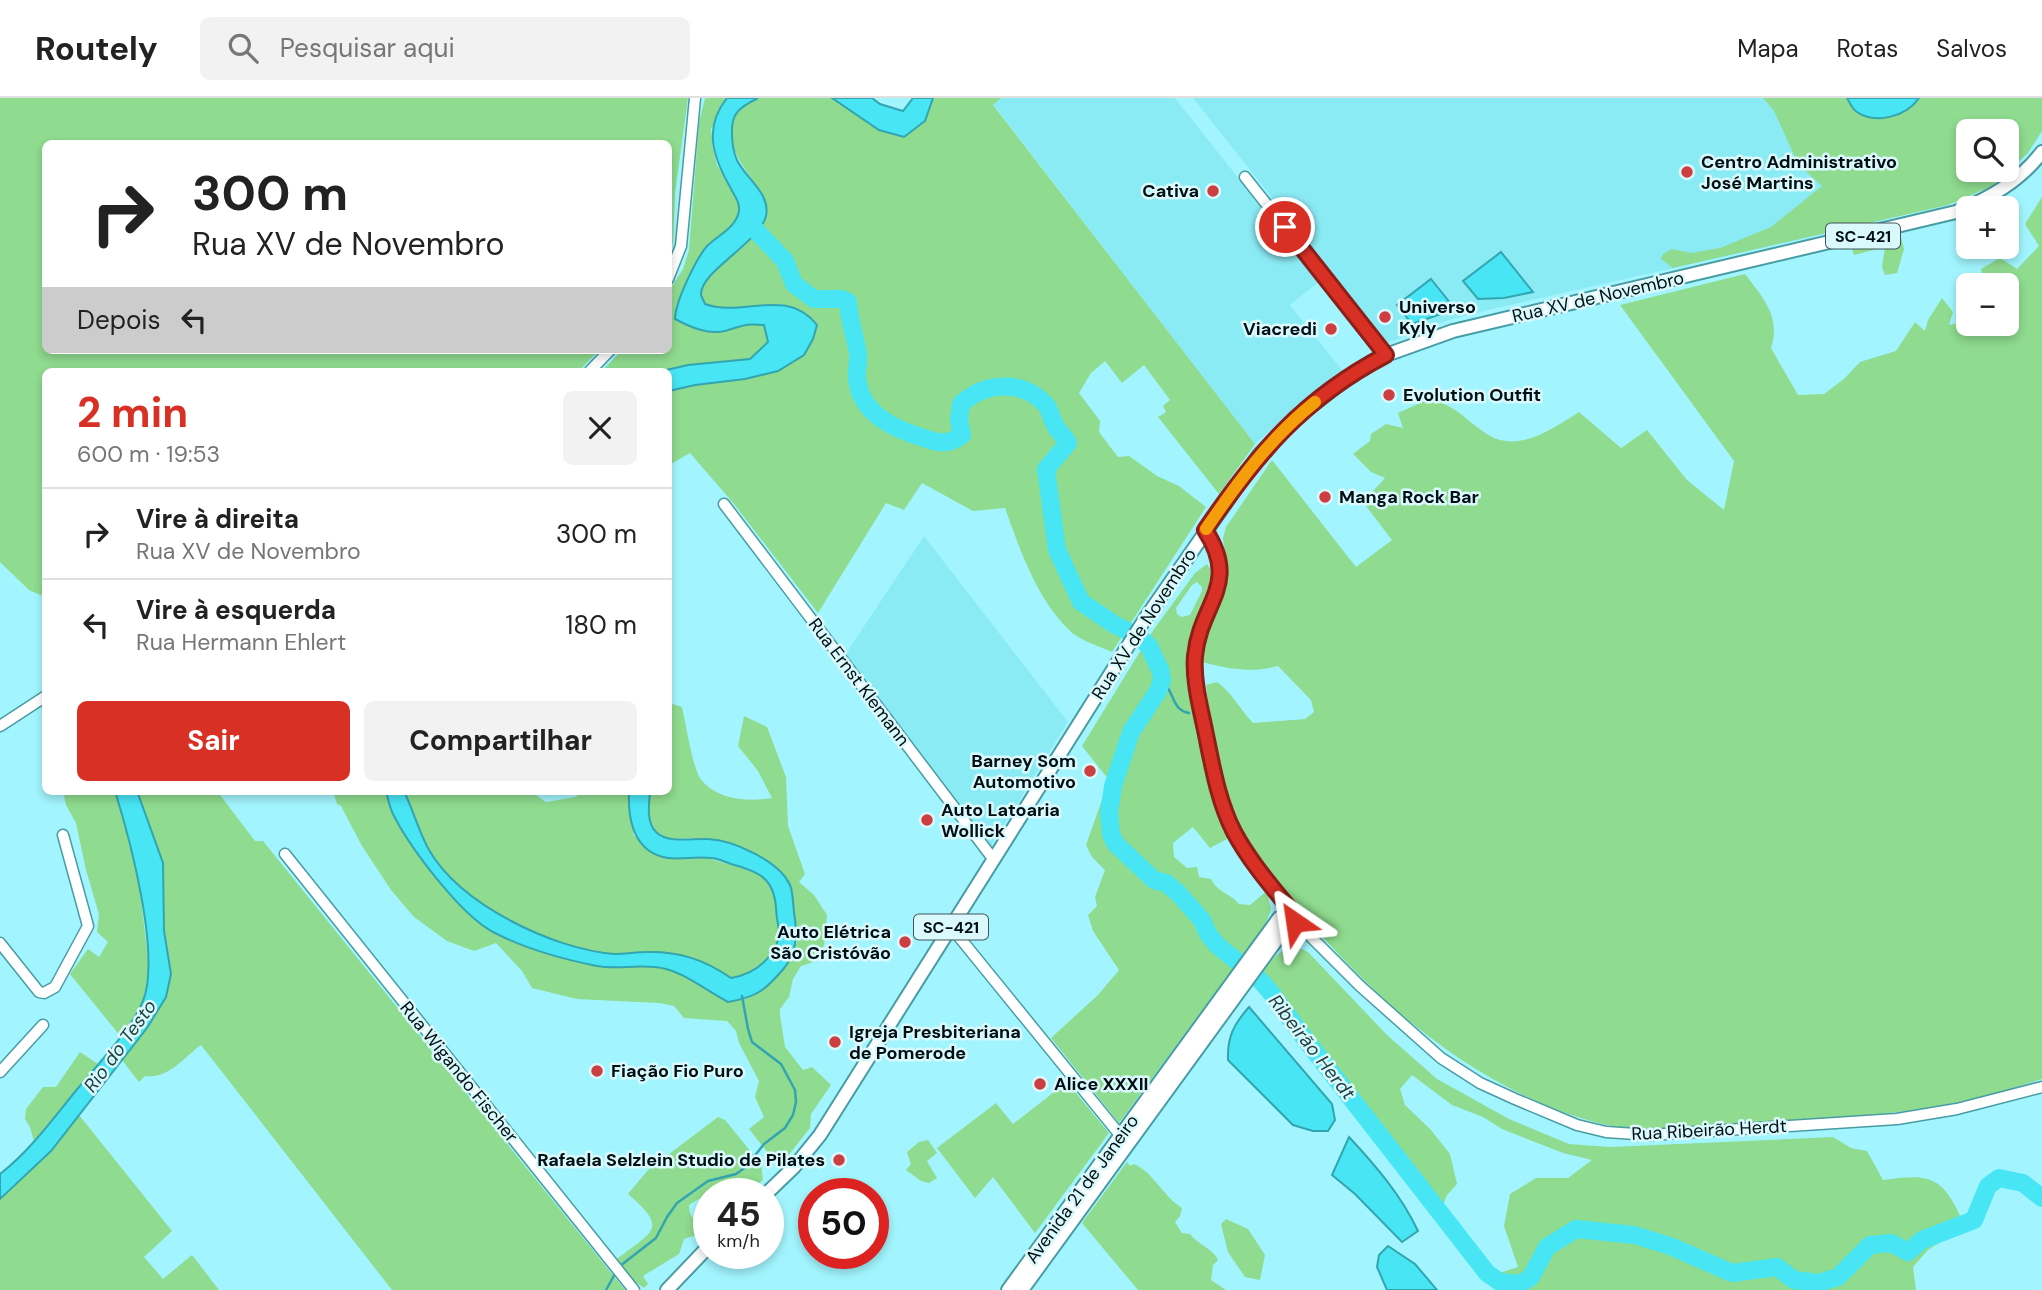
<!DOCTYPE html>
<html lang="pt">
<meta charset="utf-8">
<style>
:root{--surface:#fff;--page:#f2f2f2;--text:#222;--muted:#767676;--line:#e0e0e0;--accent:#d93025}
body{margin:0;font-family:"DM Sans",sans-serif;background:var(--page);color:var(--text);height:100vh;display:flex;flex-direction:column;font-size:26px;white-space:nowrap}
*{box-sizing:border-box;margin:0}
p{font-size:23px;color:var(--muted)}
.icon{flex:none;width:38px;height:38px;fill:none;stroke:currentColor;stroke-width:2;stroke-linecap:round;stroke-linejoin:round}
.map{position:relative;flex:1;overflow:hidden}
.side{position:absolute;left:42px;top:270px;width:630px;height:427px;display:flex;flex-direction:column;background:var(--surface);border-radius:10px;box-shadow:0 4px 10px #0003}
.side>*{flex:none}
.top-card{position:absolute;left:42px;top:42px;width:630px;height:214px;border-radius:10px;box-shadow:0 4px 10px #0003;background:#fff;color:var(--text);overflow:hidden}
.buttons{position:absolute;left:1956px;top:21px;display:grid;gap:14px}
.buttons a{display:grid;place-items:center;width:63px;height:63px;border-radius:10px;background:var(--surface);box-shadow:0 4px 10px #0003;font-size:35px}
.speed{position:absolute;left:693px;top:1080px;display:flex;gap:14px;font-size:35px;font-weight:700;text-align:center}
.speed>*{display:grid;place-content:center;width:91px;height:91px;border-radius:50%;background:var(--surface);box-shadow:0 4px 10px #0003;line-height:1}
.speed small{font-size:18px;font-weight:400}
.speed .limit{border:10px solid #d22;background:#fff;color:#111}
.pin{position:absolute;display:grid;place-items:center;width:60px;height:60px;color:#fff;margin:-30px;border:4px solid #fff;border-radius:50%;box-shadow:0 2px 7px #0007}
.me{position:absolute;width:77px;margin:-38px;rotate:328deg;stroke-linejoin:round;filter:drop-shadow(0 0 5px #0008)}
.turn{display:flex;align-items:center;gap:24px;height:147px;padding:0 35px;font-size:32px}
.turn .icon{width:91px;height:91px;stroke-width:2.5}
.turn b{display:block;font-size:49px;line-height:60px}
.then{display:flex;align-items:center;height:66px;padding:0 35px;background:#0003;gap:14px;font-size:26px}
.round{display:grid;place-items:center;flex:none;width:74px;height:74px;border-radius:10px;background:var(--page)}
.summary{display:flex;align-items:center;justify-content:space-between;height:119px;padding:0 35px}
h1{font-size:42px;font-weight:700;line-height:52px;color:var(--accent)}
.primary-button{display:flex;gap:14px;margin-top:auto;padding:14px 35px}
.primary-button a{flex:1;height:80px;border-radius:10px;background:var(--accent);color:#fff;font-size:28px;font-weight:700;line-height:80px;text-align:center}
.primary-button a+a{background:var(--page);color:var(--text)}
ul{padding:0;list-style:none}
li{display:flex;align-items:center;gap:21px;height:91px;padding:0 35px;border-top:2px solid var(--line)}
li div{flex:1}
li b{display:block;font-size:26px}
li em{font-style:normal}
header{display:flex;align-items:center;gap:42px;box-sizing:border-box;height:98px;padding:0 35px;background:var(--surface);border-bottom:2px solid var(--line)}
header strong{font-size:33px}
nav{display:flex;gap:38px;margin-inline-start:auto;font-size:24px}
.search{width:490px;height:63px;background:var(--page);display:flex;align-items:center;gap:18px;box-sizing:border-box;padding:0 24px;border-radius:10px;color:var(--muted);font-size:26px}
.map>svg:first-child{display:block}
</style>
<header>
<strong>Routely</strong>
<div class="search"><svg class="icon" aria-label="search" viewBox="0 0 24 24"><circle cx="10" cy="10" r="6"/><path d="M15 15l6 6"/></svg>Pesquisar aqui</div>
<nav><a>Mapa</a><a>Rotas</a><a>Salvos</a></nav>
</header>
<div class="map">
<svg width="2042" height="1192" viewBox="0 0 2042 1192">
<rect width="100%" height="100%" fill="#a2f5fe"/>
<g fill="#8bebf5">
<polygon points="1001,0 1175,0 1320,183 1290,207 1342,272 1306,300 1255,346 993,6"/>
<polygon points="1193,0 1763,0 1774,13 1798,66 1886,122 1488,212 1449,222 1387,245"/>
<polygon points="924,438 1068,624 991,748 845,557"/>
</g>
<g fill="#8fdb8f" fill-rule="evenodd">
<polygon points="0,0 688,0 675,95 673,144 669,161 668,46 46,46 46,252 599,252 579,273 46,273 45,499 29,492 0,464"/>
<polygon points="705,0 727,0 711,31 713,51 717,67 740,107 737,122 706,150 675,210 722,234 746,225 765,227 768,244 750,261 688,267 662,273 602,273 622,252 668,252 669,193 683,171 689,152 699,25"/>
<path d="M758 0H832L879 32 925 23 933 0H1001L993 7 1255 346 1219 396 1158 319 1166 314 1163 308 1170 302 1144 267 1122 285 1105 263 1091 275 1079 295 1100 323 1099 334 1118 359 1129 358 1157 378 1179 388 1206 409 1112 554C1099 548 1078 542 1068 531 1036 499 1020 452 1005 410L973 413 922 385 904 412 886 405 818 515 734 406 690 355 669 367V293L695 287 745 281 778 273 813 241 817 227C787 187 743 219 705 206L701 196 703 187 723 165 748 143 761 93C745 72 717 38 738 11 742 6 751 3 758 0Z"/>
<path d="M1763 0H1847L1854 13 1915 5 1919 0H2042V33L2028 55 1992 88 1948 107 1673 170 1661 161 1663 156 1672 151 1691 155 1720 150 1771 129 1822 88 1798 66 1774 13ZM1969 33H2007V72H1969Z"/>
<path d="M2042 99V981C2001 994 1959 1006 1917 1012 1858 1019 1799 1022 1740 1026 1695 1029 1650 1037 1606 1027 1477 996 1365 896 1285 794 1270 775 1250 756 1240 734 1220 691 1211 634 1206 587L1217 584C1232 595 1240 611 1253 625L1305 621 1314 614 1311 602 1278 568C1251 575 1228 571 1202 564V554L1228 476 1223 440 1226 429 1272 362 1356 469 1392 442 1363 404 1385 380 1371 374 1353 356 1370 343 1371 336 1386 326 1403 330 1398 315 1431 300C1439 304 1448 307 1455 312 1469 321 1484 338 1500 342 1528 349 1557 328 1579 314L1621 350 1647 332 1687 382 1724 412 1734 363 1620 207 1745 176C1763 200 1781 218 1771 250L1798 297 1824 296 1844 281 1860 264 1896 253 1915 224 1925 233 1928 222 1942 200 1953 214 1949 227 1969 223V226H2007V187H1986L1981 171 2000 160 2017 171 2039 148 2025 126Z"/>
<polygon points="1901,139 1904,151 1897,175 1885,177 1882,169 1885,149 1854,157 1852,151"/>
<path d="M1207 466 1213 476 1212 484 1193 536 1186 565 1195 614 1220 716 1229 740 1210 750 1193 729 1173 745 1174 759 1187 770 1197 769 1199 779 1211 781C1219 796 1229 794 1239 806L1250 807 1267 793 1271 812 1265 827 1119 1025 1051 940 1098 897 1119 872 1093 833 1088 817 1097 808 1095 799 1105 772 1092 759 1086 747 1109 682 1082 648 1152 534 1195 475ZM1197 484 1202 489V493L1190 517 1182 519 1177 516 1176 510 1192 487Z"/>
<path d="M669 605 682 609C686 626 692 667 700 680 716 702 747 704 772 700L758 673 738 648 744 618 767 629 786 679 788 728 805 776 799 784 814 797 827 817C824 840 829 863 801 868L793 881 789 899 780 911V917L785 949 803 972 812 969 831 987 811 1016 810 1030 784 1063 776 1065 749 1031 764 1019 755 999 759 983 739 945 736 933 727 923 684 920 674 908 659 905 577 901 532 890 522 873 496 845 474 853 447 843 414 819 391 792 362 748 341 708 337 706 333 693H386C388 701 390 711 394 718 411 751 462 819 495 835 526 851 562 862 597 868 620 872 643 865 666 871 689 877 708 894 728 904L749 900 797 845 790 787 690 740 670 741 656 734 649 719 650 693H668Z"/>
<polygon points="63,693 115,693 128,734 139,783 149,870 143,903 121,939 70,876 88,851 99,859 108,844 97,834 99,816 86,772 76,725 66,707"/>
<path d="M137 693H217L255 743H263L625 1192H392L201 947C183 960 169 981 145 978L139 984 122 962 147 930 166 899 171 876 164 833 163 765Z"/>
<path d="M404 693H530L546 704 575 699 585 693H629L634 738 761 776 775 795 780 840 764 866 745 877 731 880C705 862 679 853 646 854 636 854 625 856 615 856 553 851 461 808 429 752 419 734 413 712 404 693Z"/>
<path d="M1295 848 1308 854 1387 937 1437 981 1509 1021 1569 1046 1610 1049 1833 1039 1851 1050 1867 1053 1883 1082C1930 1075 1943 1078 1963 1124L1957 1133 1928 1152 1913 1169 1916 1192H1504L1493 1182 1496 1176 1518 1169 1504 1128 1510 1096 1536 1080H1568L1592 1062 1563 1055 1502 1031 1483 1019 1452 1007 1412 977 1400 991 1405 1007 1431 1032 1450 1056 1457 1086 1447 1097 1441 1112 1431 1110 1420 1096 1422 1090 1365 1016 1347 1002 1307 954 1291 927 1253 886C1265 870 1274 853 1295 848Z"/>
<polygon points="80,954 98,966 34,1044 30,1029 25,1021 26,1011 43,989 56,989"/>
<polygon points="1067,984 1109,1035 1035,1135 993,1079 975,1100 937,1050 996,1005 1013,1026"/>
<polygon points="79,1017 172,1133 144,1159 163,1181 192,1157 219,1192 0,1192 0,1101 51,1053"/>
<path d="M718 1019 725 1022 761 1066 763 1082 747 1095 709 1096V1104L702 1099 689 1107 690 1116 700 1129 699 1136 684 1141 679 1156 643 1178 648 1186 644 1190 634 1183 617 1161C653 1133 669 1131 628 1096L648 1072Z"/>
<polygon points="928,1042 937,1055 927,1063 937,1080 929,1085 921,1083 906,1072 911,1066 907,1054 919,1044"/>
<path d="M1127 1064 1130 1068 1134 1066C1154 1075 1162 1097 1182 1110L1180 1118 1175 1124 1182 1135 1190 1136C1198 1147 1213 1150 1218 1162L1213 1167 1211 1182 1226 1192H1138L1082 1125Z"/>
<polygon points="1226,1121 1248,1131 1265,1157 1260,1182 1245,1179 1228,1154 1221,1126"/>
</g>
<g fill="#48e5f4" stroke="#32a5b0" stroke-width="2">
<path d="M727 0H758C740 9 731 15 732 35 732 44 733 53 737 62 745 80 771 95 766 118 760 144 701 173 701 196 701 199 704 203 705 206 743 220 786 188 817 227L813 241 804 257 778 273 745 281 695 287 669 293 668 273H662L688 267 750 261 768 244 764 227C744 225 743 228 725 233 708 237 690 229 675 221 675 204 696 161 707 148 718 137 736 130 739 113 740 104 734 97 730 89 713 59 703 30 727 0Z"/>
<polygon points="832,0 872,0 880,6 903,13 913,0 933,0 925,23 904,39 879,32"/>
<path d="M1847 0H1919C1907 18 1876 27 1857 14 1852 11 1850 5 1847 0Z"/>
<polygon points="1501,154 1533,194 1504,200 1478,201 1463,183"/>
<polygon points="1431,181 1455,211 1412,226 1397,207"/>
<path d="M115 693H137L163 765 164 833 171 876 166 899 147 930 51 1053 0 1101V1076C31 1052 54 1019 79 989 98 966 132 930 143 903 161 857 130 741 115 693Z"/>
<path d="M386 693H404C413 712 419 734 429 752 461 807 553 851 614 856 625 856 636 854 646 854 679 853 705 862 731 880 748 877 761 870 771 856 785 834 777 834 776 810 774 779 758 774 731 766 725 764 717 760 711 760 688 757 669 767 648 752 630 738 628 714 629 693H650C649 706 646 724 656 734 668 746 693 740 708 741 733 742 779 763 790 787 793 794 793 806 794 814 797 834 798 852 785 869 766 892 757 899 728 904 707 893 688 877 666 871 643 865 619 872 597 868 562 861 526 851 495 835 462 819 411 751 394 718 390 711 388 701 386 693Z"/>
<path d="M1249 909 1332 1006 1335 1022 1328 1033H1313L1293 1027 1228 962C1227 939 1234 926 1249 909Z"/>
<path d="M1349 1039C1376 1068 1401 1097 1418 1133L1402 1144 1355 1096 1332 1077Z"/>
<polygon points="1388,1148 1415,1166 1437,1192 1387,1192 1377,1169 1379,1157"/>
</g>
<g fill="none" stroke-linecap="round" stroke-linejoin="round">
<g stroke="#32a5b0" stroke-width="2.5">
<path d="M1162 582C1174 593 1172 613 1189 615"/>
<polyline points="620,1168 656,1140 667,1119 677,1105 708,1083 736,1076 746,1069 764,1046 785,1030 793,1017 796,1004 795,992 781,966 752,944 748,931 742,898"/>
<polyline points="606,1192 616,1174"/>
</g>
<path stroke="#48e5f4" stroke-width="18" d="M748 124 785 163 794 186 814 201H842L848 204C849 223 856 240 858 257 859 264 856 272 857 279 859 313 889 329 918 338 935 344 947 349 962 337L959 322 961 306C985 284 1022 281 1046 307 1051 313 1051 321 1055 327 1058 334 1065 338 1068 345L1046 371 1057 452 1081 504 1115 527 1138 538 1149 548 1161 574 1162 582 1158 593 1131 634 1113 688 1109 715 1111 736 1115 745 1154 782 1166 785 1178 795 1202 822 1208 836 1217 847 1260 882 1272 896 1305 941 1487 1175 1500 1184 1520 1186 1531 1179 1547 1149 1576 1131 1634 1137 1670 1148 1732 1175 1777 1169 1794 1182 1818 1185 1838 1179 1870 1147 1891 1145 1908 1154 1922 1142 1974 1122 1988 1088 1999 1080 2023 1085 2042 1100"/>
<g stroke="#489ca4" stroke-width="13">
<g id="minor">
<polyline points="1245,79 1386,257"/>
<polyline points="668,181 681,148 695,0"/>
<polyline points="590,273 610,252"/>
<polyline points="724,406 994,762"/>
<polyline points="0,628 46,598"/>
<polyline points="285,756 634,1192"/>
<polyline points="1294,816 1311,839 1360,888 1441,960 1480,985 1515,1001 1577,1027 1606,1034 1650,1037 1897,1021 1957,1011 2042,989"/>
<polyline points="951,829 1120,1037"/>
<polyline points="0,845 39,894 44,895 55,889 88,828 63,737"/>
<polyline points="0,974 43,927"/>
</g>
</g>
<g stroke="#489ca4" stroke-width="16">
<g id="major">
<path d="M1205 432C1241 489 1200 504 1195 558 1193 582 1200 608 1205 632 1212 666 1218 703 1234 734 1250 764 1273 790 1294 816"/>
<path d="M766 1096 794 1069 820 1037 1145 521 1259 357 1289 326 1348 279 1386 257 1453 233 1956 114C1990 100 2020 83 2042 54"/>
<polyline points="667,1192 709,1148"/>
<polyline points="1008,1192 1279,820"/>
<polyline points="1022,1192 1286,829"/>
</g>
</g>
<use href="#minor" stroke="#fff" stroke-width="10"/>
<use href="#major" stroke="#fff" stroke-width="12"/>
</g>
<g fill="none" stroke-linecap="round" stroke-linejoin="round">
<g stroke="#8d1f18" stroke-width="18">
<path id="route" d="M1285 129 1386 257C1302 301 1257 356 1205 432 1241 487 1200 505 1195 558 1193 582 1200 608 1205 632 1212 666 1218 703 1234 734 1250 764 1273 790 1294 816L1295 824"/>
</g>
<use href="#route" stroke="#d93025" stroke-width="12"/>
<path stroke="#f59e0b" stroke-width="12" d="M1206 431C1238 384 1270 340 1315 304"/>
</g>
<g fill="#cd3e40" stroke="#daf9fc" stroke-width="2.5">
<circle cx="1687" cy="74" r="7"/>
<circle cx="1213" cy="93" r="7"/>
<circle cx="1385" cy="219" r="7"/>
<circle cx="1331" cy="231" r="7"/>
<circle cx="1389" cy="297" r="7"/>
<circle cx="1325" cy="399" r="7"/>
<circle cx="1090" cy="673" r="7"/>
<circle cx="927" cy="722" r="7"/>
<circle cx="905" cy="844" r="7"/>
<circle cx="835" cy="944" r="7"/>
<circle cx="597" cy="973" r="7"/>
<circle cx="1040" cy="986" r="7"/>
<circle cx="839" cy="1062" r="7"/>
</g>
<g text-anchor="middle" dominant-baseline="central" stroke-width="5" stroke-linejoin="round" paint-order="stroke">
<g fill="#daf9fc" stroke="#415558" stroke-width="2">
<rect x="1826" y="125.5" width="74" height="25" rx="5"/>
<rect x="914" y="816.5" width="74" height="25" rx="5"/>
</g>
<g font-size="16" font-weight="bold" fill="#000f12">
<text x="1863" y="138">SC-421</text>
<text x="951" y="829">SC-421</text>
</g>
<g font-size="18" font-weight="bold" fill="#000f12" stroke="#daf9fc" text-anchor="start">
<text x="1701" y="64">Centro Administrativo<tspan x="1701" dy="21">José Martins</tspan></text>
<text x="1199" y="93" text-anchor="end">Cativa</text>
<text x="1399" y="209">Universo<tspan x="1399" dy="21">Kyly</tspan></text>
<text x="1317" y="231" text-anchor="end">Viacredi</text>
<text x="1403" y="297">Evolution Outfit</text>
<text x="1339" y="399">Manga Rock Bar</text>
<text x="1076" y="663" text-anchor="end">Barney Som<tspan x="1076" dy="21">Automotivo</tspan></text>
<text x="941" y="712">Auto Latoaria<tspan x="941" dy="21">Wollick</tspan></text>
<text x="891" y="834" text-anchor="end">Auto Elétrica<tspan x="891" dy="21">São Cristóvão</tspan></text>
<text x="849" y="934">Igreja Presbiteriana<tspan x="849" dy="21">de Pomerode</tspan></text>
<text x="611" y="973">Fiação Fio Puro</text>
<text x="1054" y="986">Alice XXXII</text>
<text x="825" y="1062" text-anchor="end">Rafaela Selzlein Studio de Pilates</text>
</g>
<g font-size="18" fill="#000f12" stroke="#daf9fc">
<text transform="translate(1598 199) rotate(-13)">Rua XV de Novembro</text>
<text transform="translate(1144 526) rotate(-57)">Rua XV de Novembro</text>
<text transform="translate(859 584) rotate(53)">Rua Ernst Klemann</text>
<text transform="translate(459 974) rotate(51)">Rua Wigando Fischer</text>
<text transform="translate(1709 1032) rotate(-3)">Rua Ribeirão Herdt</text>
<text transform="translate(1082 1091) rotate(-54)">Avenida 21 de Janeiro</text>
</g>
<g font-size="19" font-style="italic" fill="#1d3d40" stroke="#daf9fc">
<text transform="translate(120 948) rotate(-54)">Rio do Testo</text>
<text transform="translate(1312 949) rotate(52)">Ribeirão Herdt</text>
</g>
</g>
</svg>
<div class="buttons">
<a><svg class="icon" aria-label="search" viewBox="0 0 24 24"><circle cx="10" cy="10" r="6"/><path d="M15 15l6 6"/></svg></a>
<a>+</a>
<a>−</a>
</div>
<div class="speed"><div>45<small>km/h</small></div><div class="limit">50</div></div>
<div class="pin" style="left:1285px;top:129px;background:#d93025"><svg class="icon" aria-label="arrive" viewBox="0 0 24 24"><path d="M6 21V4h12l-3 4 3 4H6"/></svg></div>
<svg class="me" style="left:1295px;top:824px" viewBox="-20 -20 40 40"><path d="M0-17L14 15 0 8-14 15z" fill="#d93025" stroke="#fff" stroke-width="4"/></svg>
<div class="top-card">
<div class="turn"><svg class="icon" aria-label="right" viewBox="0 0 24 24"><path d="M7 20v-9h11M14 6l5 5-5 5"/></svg><div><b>300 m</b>Rua XV de Novembro</div></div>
<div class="then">Depois<svg class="icon" aria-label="left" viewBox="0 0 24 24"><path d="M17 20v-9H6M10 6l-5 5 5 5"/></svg></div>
</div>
<section class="side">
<div class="summary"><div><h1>2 min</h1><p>600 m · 19:53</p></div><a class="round"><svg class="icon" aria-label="close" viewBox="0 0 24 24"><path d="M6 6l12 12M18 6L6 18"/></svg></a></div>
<ul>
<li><svg class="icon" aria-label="right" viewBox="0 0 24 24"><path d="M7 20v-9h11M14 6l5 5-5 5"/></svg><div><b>Vire à direita</b><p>Rua XV de Novembro</p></div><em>300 m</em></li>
<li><svg class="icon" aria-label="left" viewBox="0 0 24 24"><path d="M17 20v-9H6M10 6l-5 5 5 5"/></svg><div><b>Vire à esquerda</b><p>Rua Hermann Ehlert</p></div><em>180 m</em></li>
</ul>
<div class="primary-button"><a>Sair</a><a>Compartilhar</a></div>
</section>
</div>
